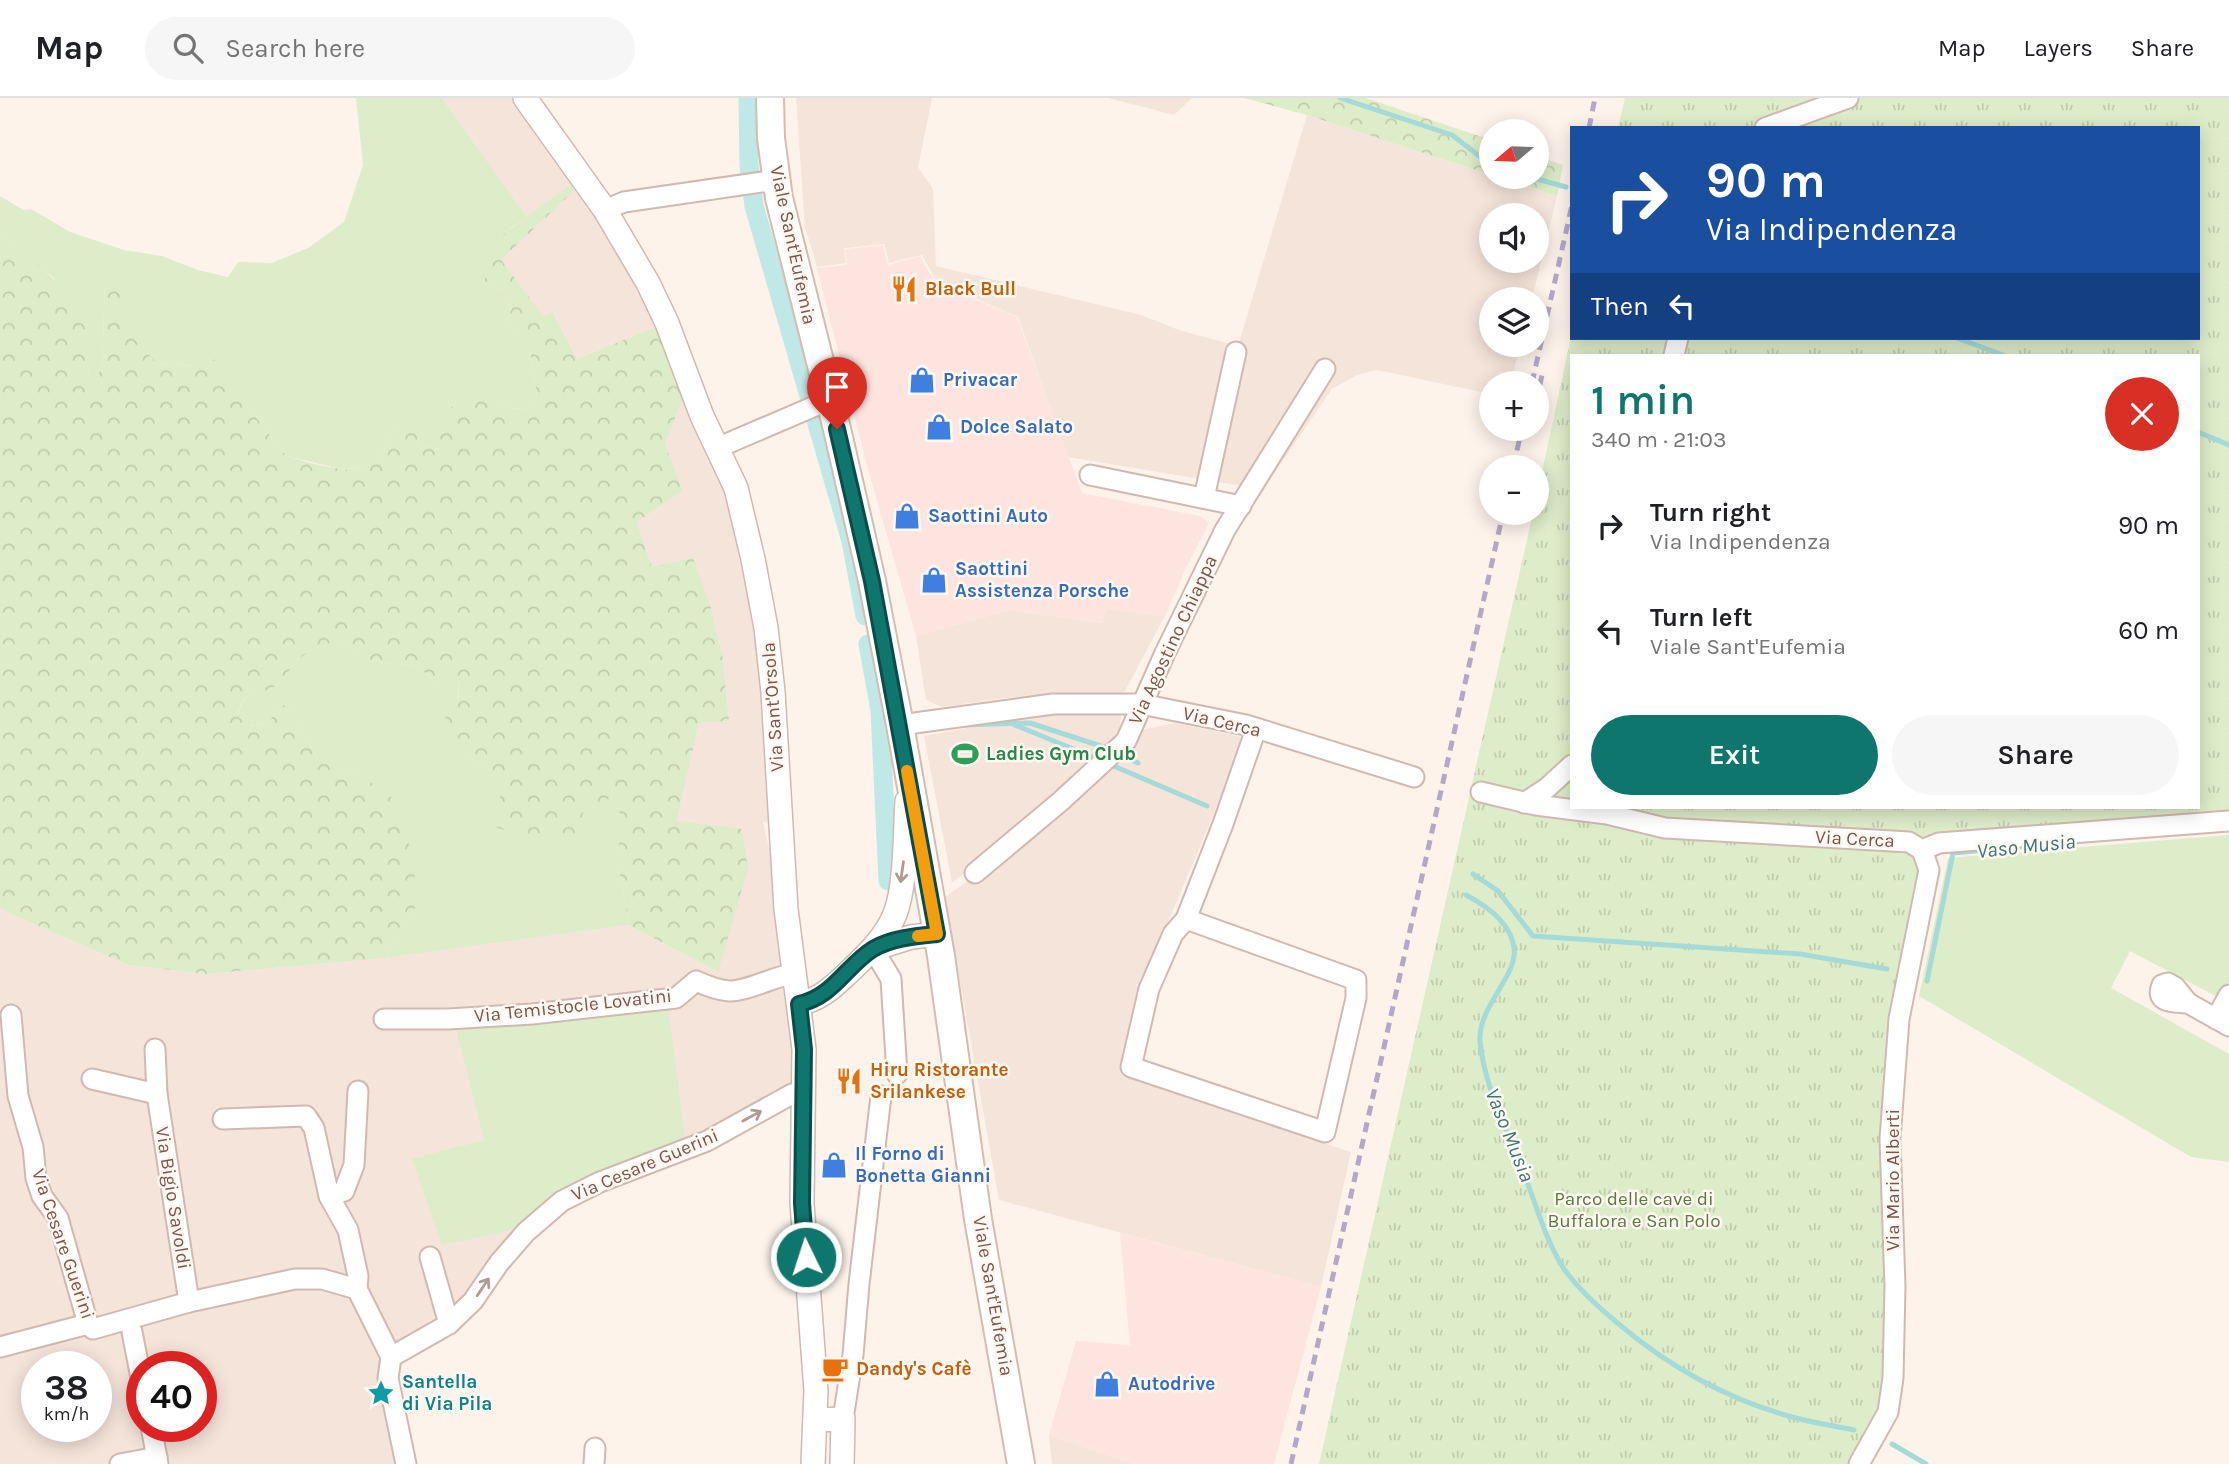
<!DOCTYPE html>
<meta charset="utf-8">
<style>
:root{--surface:#fff;--page:#f6f6f6;--text:#202124;--muted:#757577;--line:#e0e0e0;--accent:#0f766e}
body{margin:0;font-family:Karla,sans-serif;background:var(--page);color:var(--text);height:100vh;display:flex;flex-direction:column;font-size:26px;white-space:nowrap}
*{box-sizing:border-box;margin:0}
p{font-size:23px;color:var(--muted)}
.icon{flex:none;width:38px;height:38px;fill:none;stroke:currentColor;stroke-width:2;stroke-linecap:round;stroke-linejoin:round}
.map{position:relative;flex:1;overflow:hidden}
.drawer{position:absolute;left:1570px;top:256px;width:630px;height:455px;display:flex;flex-direction:column;background:var(--surface);border-radius:0px;box-shadow:0 4px 18px #0003}
.drawer>*{flex:none}
.guide{position:absolute;left:1570px;top:28px;width:630px;height:214px;border-radius:0px;box-shadow:0 4px 18px #0003;background:#1a4fa0;color:#fff;overflow:hidden}
.needle{width:46px;rotate:251deg}
.tools{position:absolute;left:1479px;top:21px;display:grid;gap:14px}
.tools a{display:grid;place-items:center;width:70px;height:70px;border-radius:50%;background:var(--surface);box-shadow:0 4px 18px #0003;font-size:35px}
.speed{position:absolute;left:21px;top:1253px;display:flex;gap:14px;font-size:35px;font-weight:700;text-align:center}
.speed>*{display:grid;place-content:center;width:91px;height:91px;border-radius:50%;background:var(--surface);box-shadow:0 4px 18px #0003;line-height:1}
.speed small{font-size:18px;font-weight:400}
.speed .limit{border:10px solid #d22;background:#fff;color:#111}
.pin{position:absolute;display:grid;place-items:center;width:60px;height:60px;color:#fff;margin:-72px -30px;border-radius:50% 50% 50% 0;rotate:-45deg;box-shadow:0 0 7px #0007}
.pin .icon{rotate:45deg}
.me{position:absolute;width:77px;margin:-38px;rotate:356deg;stroke-linejoin:round;filter:drop-shadow(0 0 5px #0008)}
.turn{display:flex;align-items:center;gap:24px;height:147px;padding:0 21px;font-size:32px}
.turn .icon{width:91px;height:91px;stroke-width:2.5}
.turn b{display:block;font-size:49px;line-height:60px}
.then{display:flex;align-items:center;height:66px;padding:0 21px;background:#0003;gap:14px;font-size:26px}
.round{display:grid;place-items:center;flex:none;width:74px;height:74px;border-radius:37px;background:var(--page)}
.headline{display:flex;align-items:center;justify-content:space-between;height:119px;padding:0 21px}
h1{font-size:42px;font-weight:600;line-height:52px;color:var(--accent)}
.button{display:flex;gap:14px;margin-top:auto;padding:14px 21px}
.button a{flex:1;height:80px;border-radius:42px;background:var(--accent);color:#fff;font-size:28px;font-weight:600;line-height:80px;text-align:center}
.button a+a{background:var(--page);color:var(--text)}
ul{padding:0;list-style:none}
li{display:flex;align-items:center;gap:21px;height:105px;padding:0 21px}
li div{flex:1}
li b{display:block;font-size:26px}
li em{font-style:normal}
header{display:flex;align-items:center;gap:42px;box-sizing:border-box;height:98px;padding:0 35px;background:var(--surface);border-bottom:2px solid var(--line)}
header strong{font-size:33px}
nav{display:flex;gap:38px;margin-inline-start:auto;font-size:24px}
.search{width:490px;height:63px;background:var(--page);display:flex;align-items:center;gap:18px;box-sizing:border-box;padding:0 24px;border-radius:38px;color:var(--muted);font-size:26px}
.map>svg:first-child{display:block}
</style>
<header>
<strong>Map</strong>
<div class="search"><svg class="icon" aria-label="search" viewBox="0 0 24 24"><circle cx="10" cy="10" r="6"/><path d="M15 15l6 6"/></svg>Search here</div>
<nav><a>Map</a><a>Layers</a><a>Share</a></nav>
</header>
<div class="map">
<svg width="2229" height="1366" viewBox="0 0 2229 1366">
<defs>
<pattern id="forest-crowns" width="20" height="18" patternUnits="userSpaceOnUse" patternTransform="scale(1.75)"><rect width="20" height="18" fill="#ddecc9"/><path d="M2 6a3 3 0 1 1 6 0M12 15a3 3 0 1 1 6 0" fill="none" stroke="#c1ccae"/></pattern>
<pattern id="park-tufts" width="24" height="20" patternUnits="userSpaceOnUse" patternTransform="scale(1.75)"><rect width="24" height="20" fill="#ddecc9"/><path d="M3 7l-1-3M5 7V3M7 7l1-3M15 17l-1-3M17 17v-4M19 17l1-3" fill="none" stroke="#c1ccae"/></pattern>
</defs>
<rect width="100%" height="100%" fill="#fdf3eb"/>
<g fill="#f5e4da" fill-rule="evenodd">
<polygon points="442,0 518,0 573,84 527,119"/>
<path d="M796 0H932L918 69 933 91 936 168 1141 217 1179 232 1238 248 1307 17 1491 77V79H1498L1557 98 1532 201H1491V247H1520L1511 285H1491V296L1377 272 1357 277 1332 291 1271 380 1253 370 1242 388 1068 359 1018 219 937 184 922 157 889 165 884 146 844 150 846 165 817 169 805 129ZM1491 117H1536V163H1491Z"/>
<polygon points="1108,0 1192,0 1174,17"/>
<polygon points="577,90 609,127 660,227 577,261 554,215 543,219 501,162"/>
<path d="M683 300 695 332 718 365 732 399 766 564 773 723 763 724 774 772 784 866 782 887 791 926 798 980 748 1016 686 1048 516 928 457 931 484 1042 413 1062 517 1131 457 1216 382 1259 403 1366H0V811L128 867 206 876 385 860 629 827 718 874 677 723 699 625 729 623 723 561 711 510 652 469 637 424 683 393 665 346ZM37 1269H96V1328H37ZM142 1269H201V1328H142Z"/>
<polygon points="1107,511 1165,518 1125,593 1113,597 1006,600 942,609 926,602 916,538 1009,512 1102,525"/>
<polygon points="1059,613 1121,617 1118,646 1000,748 952,785 924,638"/>
<polygon points="1175,625 1242,639 1242,649 1141,888 1120,966 1126,968 1123,978 1351,1054 1321,1189 999,1102 945,799 1023,743 1140,632"/>
<polygon points="1049,1337 1135,1366 1052,1366"/>
</g>
<g fill="#fde4df">
<polygon points="883,147 888,167 920,158 935,185 1017,219 1082,395 1200,418 1209,425 1185,472 1165,518 1107,511 1103,525 1009,512 916,538 867,368 817,170 847,167 845,151"/>
<polygon points="1120,1135 1321,1189 1274,1366 1135,1366 1049,1337 1076,1243 1130,1247"/>
</g>
<g fill="#ddecc9">
<polygon points="356,0 442,0 527,119 511,130 485,184 503,193 512,211 505,225 530,252 537,297 531,312 509,310 484,298 439,351 422,347 414,329 396,329 376,365 346,372 286,358 251,313 195,268 157,265 131,239 115,173 105,183 102,273 89,281 86,233 54,180 0,138 0,98 23,112 31,111 70,134 124,152 162,158 198,172 228,179 238,164 272,165 308,150 344,124 363,67"/>
<path d="M337 543 374 564 418 568 434 583 458 579 460 653 504 681 584 708 603 705 610 700 618 705 621 717 618 766 629 827 385 860 418 805 363 680 318 662 300 629 292 608 282 607 267 625 249 628 237 619C247 584 258 601 277 587 285 581 290 570 298 562 308 552 323 547 337 543Z"/>
<polygon points="2229,737 2229,894 2225,903 2130,853 2111,890 2229,956 2229,1064 2191,1059 1919,898 1948,760"/>
<polygon points="668,907 686,1048 605,1071 574,1088 517,1131 442,1147 412,1061 484,1042 456,931 516,928"/>
</g>
<g fill="url(#forest-crowns)">
<polygon points="1244,0 1366,0 1491,42 1491,77 1307,17"/>
<polygon points="1537,58 1563,67 1557,98 1498,79 1536,79"/>
<path d="M573 84 577 90 501 162 543 218 553 214 577 261 660 227 683 300 665 346 683 393 637 424 652 469 693 460 711 510 723 561 729 623 699 625 677 723 742 731 748 771 718 874 629 827 618 766 620 717 618 705 610 700 603 705 600 715 584 709 579 740 549 743 493 729 504 681 460 653 443 614 459 599 458 580 434 583 418 568 374 564 337 543C323 547 308 552 298 562 290 570 285 581 277 587 258 601 246 585 237 618L250 628 267 625 282 607 292 608 300 629 318 662 363 680 390 696 412 755 418 805 385 860 206 876 128 867 0 811V138C33 164 73 188 85 230 89 245 88 264 89 280L102 273 105 183 115 172 131 238 157 265 195 268 219 260 251 313 286 358 314 366 346 372 376 365 396 329H414L422 347 438 351 437 326 454 306 484 298 509 310 531 312 537 297 530 252 505 225 512 211 503 193 485 184V164L492 145Z"/>
</g>
<path fill="url(#park-tufts)" fill-rule="evenodd" d="M1625 0H2229V717L1932 740 1898 914 1890 1190 1884 1312 1858 1366H1319L1533 415H1536L1537 397 1571 239 2198 240V30H1618ZM1572 257H2198V709H1572Z"/>
<g fill="none" stroke-linecap="round" stroke-linejoin="round">
<g stroke="#a5dad9" stroke-width="5">
<polyline points="1340,0 1452,37 1491,67"/>
<polyline points="1530,79 1566,89"/>
<polyline points="1957,240 2003,257"/>
<polyline points="2198,334 2229,347"/>
<polyline points="963,627 1030,625 1110,651"/>
<polyline points="1015,627 1100,662"/>
<polyline points="1119,656 1138,665"/>
<polyline points="1109,666 1207,708"/>
<polyline points="1473,776 1498,793 1533,838 1800,856 1887,871"/>
<path d="M1466 797C1487 808 1511 825 1514 850 1518 878 1478 908 1480 943 1484 987 1505 1027 1521 1068 1534 1100 1545 1142 1564 1171 1580 1193 1599 1210 1620 1227 1671 1270 1731 1303 1796 1320 1815 1325 1835 1328 1854 1332"/>
<polyline points="1927,883 1953,755 2030,748"/>
<polyline points="1892,1346 1926,1366"/>
</g>
<g stroke="#bfe8e7" stroke-width="19">
<polyline points="748,0 749,67 754,108 851,443 865,518"/>
<polyline points="868,546 880,612 888,783"/>
</g>
<g stroke="#d0b9b0" stroke-width="23">
<g id="minor">
<polyline points="1765,30 1848,0"/>
<polyline points="605,112 624,104 776,82"/>
<polyline points="1674,257 1678,240"/>
<polyline points="717,350 829,302"/>
<polyline points="1090,377 1241,408"/>
<polyline points="1204,400 1236,254"/>
<polyline points="900,627 1053,606 1141,606 1246,627 1414,679"/>
<polyline points="1481,694 1536,707 1607,716 1665,730 1909,744 1922,752 1939,745 2229,723"/>
<polyline points="1524,705 1547,690 1572,667"/>
<polyline points="975,775 1061,703 1126,643 1165,555 1225,432 1325,271"/>
<polyline points="1186,821 1356,882 1356,900 1325,1034 1131,969 1149,891 1173,836 1186,821 1223,726 1256,631"/>
<polyline points="873,851 891,881 897,976"/>
<path d="M2188 905C2175 904 2154 906 2162 887L2168 885 2175 889 2188 905 2229 928"/>
<polyline points="11,917 18,998 33,1049 36,1080 42,1098 58,1120 88,1226 93,1231 189,1204 295,1181 322,1181 357,1191 391,1259"/>
<path d="M384 921H448L532 916 676 900 696 883C707 888 717 892 729 893 745 894 776 878 795 875"/>
<polyline points="2216,921 2229,897"/>
<polyline points="155,951 157,996 189,1204"/>
<polyline points="92,981 157,996"/>
<polyline points="223,1021 306,1018 314,1030 329,1098 348,1132 358,1178 357,1191"/>
<polyline points="329,1098 344,1093 354,1067 358,993"/>
<polyline points="430,1159 449,1226"/>
<polyline points="132,1234 142,1285"/>
<polyline points="0,1249 88,1226"/>
<polyline points="391,1259 449,1226 473,1203 499,1165 526,1134 562,1103 600,1084 707,1043 792,996 803,995"/>
<polyline points="391,1259 388,1280 406,1366"/>
<polyline points="843,1321 853,1257 859,1186 881,998"/>
<polyline points="151,1328 158,1366"/>
<polyline points="120,1366 157,1359"/>
<polyline points="594,1366 595,1350"/>
<polyline points="1859,1366 1888,1314 1893,1280 1895,1188 1890,1041 1899,921 1929,772 1922,752"/>
</g>
</g>
<g stroke="#d0b9b0" stroke-width="26">
<g id="tertiary">
<polyline points="525,0 605,112 648,185 667,225 702,318 736,390 753,461 766,530 773,594 786,811 804,951 802,1105 816,1293 813,1366"/>
<polyline points="873,851 911,839 937,836"/>
<path d="M799 906C821 901 833 889 848 875 866 858 886 839 895 816 906 788 905 734 907 703"/>
<polyline points="815,1322 843,1321 842,1366"/>
</g>
</g>
<g stroke="#d6bbb0" stroke-width="30">
<polyline id="secondary" points="770,0 771,40 779,100 837,331 872,483 900,627 941,858 978,1121 1021,1366"/>
</g>
<use href="#minor" stroke="#fff" stroke-width="19"/>
<use href="#tertiary" stroke="#fff" stroke-width="23"/>
<use href="#secondary" stroke="#fff" stroke-width="26"/>
<g stroke="#b4a8c9" stroke-width="5" stroke-dasharray="10 7" stroke-linecap="butt">
<polyline points="1589,30 1595,0"/>
<polyline points="1532,285 1572,107"/>
<polyline points="1536,304 1543,273"/>
<polyline points="1513,369 1522,331"/>
<polyline points="1291,1366 1503,415"/>
</g>
</g>
<defs><path id="oneway-shaft" d="M-6 0H5M1.5-3L5.5 0L1.5 3" fill="none" stroke-width="1.6" stroke-linecap="round" stroke-linejoin="round" transform="scale(1.75)"/></defs>
<g stroke="#af9a94">
<use href="#oneway-shaft" transform="translate(902 774) rotate(98)"/>
<use href="#oneway-shaft" transform="translate(752 1018) rotate(-29)"/>
<use href="#oneway-shaft" transform="translate(483 1189) rotate(-56)"/>
</g>
<g fill="none" stroke-linecap="round" stroke-linejoin="round">
<g stroke="#0a4d48" stroke-width="18">
<path id="route" d="M806 1159 802 1105 804 951 799 906C833 899 846 868 873 851 892 840 917 838 937 836L872 483 837 331"/>
</g>
<use href="#route" stroke="#0f766e" stroke-width="12"/>
<polyline stroke="#f59e0b" stroke-width="12" points="907,673 937,836 918,838"/>
</g>
<defs>
<g id="restaurant-bare" transform="scale(2.1)"><path d="M-5-6h1v4h1v-4h1v4h1v-4h1v5L-1.5 .5V6h-2V.5L-5-1ZM5-6V6H3V1.5H1.5Q1.5-4 5-6Z" fill="#e8710a" stroke="#fff8f2" stroke-width="2.5" paint-order="stroke"/></g>
<g id="shop-bare" transform="scale(2.1)"><path d="M-5-2.5h2.3a2.7 3.5 0 0 1 5.4 0H5L5.5 6h-11ZM-1.5-2.5h3a1.5 2.3 0 0 0-3 0Z" fill="#3f7fe0" stroke="#fff8f2" stroke-width="2.5" paint-order="stroke"/></g>
<g id="stadium-bare" transform="scale(2.1)"><path d="M0-5a6.5 5 0 1 0 0 10a6.5 5 0 1 0 0-10ZM-3.5-1.8h7v3.6h-7Z" fill="#2e9e5b" stroke="#fff8f2" stroke-width="2.5" paint-order="stroke"/></g>
<g id="cafe-bare" transform="scale(2.1)"><path d="M-5.5-4.5H6V0H3Q3 3.5 0 3.5H-2.5Q-5.5 3.5-5.5 0ZM3-3.2v2h1.7v-2ZM-6 4.5H4V6H-6Z" fill="#e8710a" stroke="#fff8f2" stroke-width="2.5" paint-order="stroke"/></g>
<g id="sight-bare" transform="scale(2.1)"><path d="M0-6L1.8-2.2L6-1.7L2.9 1.2L3.7 5.4L0 3.3L-3.7 5.4L-2.9 1.2L-6-1.7L-1.8-2.2Z" fill="#0f9aa8" stroke="#fff8f2" stroke-width="2.5" paint-order="stroke"/></g>
</defs>
<g fill-rule="evenodd">
<use href="#restaurant-bare" x="904" y="191"/>
<use href="#shop-bare" x="922" y="282"/>
<use href="#shop-bare" x="939" y="329"/>
<use href="#shop-bare" x="907" y="418"/>
<use href="#shop-bare" x="934" y="482"/>
<use href="#stadium-bare" x="965" y="656"/>
<use href="#restaurant-bare" x="849" y="983"/>
<use href="#shop-bare" x="834" y="1067"/>
<use href="#cafe-bare" x="835" y="1271"/>
<use href="#shop-bare" x="1107" y="1286"/>
<use href="#sight-bare" x="381" y="1295"/>
</g>
<g text-anchor="middle" dominant-baseline="central" stroke-width="5" stroke-linejoin="round" paint-order="stroke">
<g font-size="19" fill="#79564d" stroke="#fff8f2">
<text transform="translate(793 147) rotate(78)">Viale Sant'Eufemia</text>
<text transform="translate(1173 542) rotate(-65)">Via Agostino Chiappa</text>
<text transform="translate(773 609) rotate(-94)">Via Sant'Orsola</text>
<text transform="translate(1222 624) rotate(13)">Via Cerca</text>
<text transform="translate(1855 741) rotate(3)">Via Cerca</text>
<text transform="translate(573 908) rotate(-6)">Via Temistocle Lovatini</text>
<text transform="translate(645 1067) rotate(-23)">Via Cesare Guerini</text>
<text transform="translate(1893 1082) rotate(-90)">Via Mario Alberti</text>
<text transform="translate(173 1100) rotate(81)">Via Bigio Savoldi</text>
<text transform="translate(63 1146) rotate(71)">Via Cesare Guerini</text>
<text transform="translate(993 1198) rotate(80)">Viale Sant'Eufemia</text>
</g>
<g font-size="19" font-weight="bold" fill="#c56008" stroke="#fff8f2" text-anchor="start">
<text x="925" y="191">Black Bull</text>
<text x="870" y="972">Hiru Ristorante<tspan x="870" dy="22">Srilankese</tspan></text>
<text x="856" y="1271">Dandy's Cafè</text>
</g>
<g font-size="19" font-weight="bold" fill="#366cbe" stroke="#fff8f2" text-anchor="start">
<text x="943" y="282">Privacar</text>
<text x="960" y="329">Dolce Salato</text>
<text x="928" y="418">Saottini Auto</text>
<text x="955" y="471">Saottini<tspan x="955" dy="22">Assistenza Porsche</tspan></text>
<text x="855" y="1056">Il Forno di<tspan x="855" dy="22">Bonetta Gianni</tspan></text>
<text x="1128" y="1286">Autodrive</text>
</g>
<g font-size="19" font-weight="bold" fill="#27864d" stroke="#fff8f2" text-anchor="start">
<text x="986" y="656">Ladies Gym Club</text>
</g>
<g font-size="19" fill="#5b7941" stroke="#fff8f2">
<text x="1634" y="1101">Parco delle cave di<tspan x="1634" dy="22">Buffalora e San Polo</tspan></text>
</g>
<g font-size="19" font-weight="bold" fill="#0d838f" stroke="#fff8f2" text-anchor="start">
<text x="402" y="1284">Santella<tspan x="402" dy="22">di Via Pila</tspan></text>
</g>
<g font-size="21" font-style="italic" fill="#3c7676" stroke="#fff8f2">
<text transform="translate(2026 748) rotate(-6)">Vaso Musia</text>
<text transform="translate(1510 1037) rotate(68)">Vaso Musia</text>
</g>
</g>
</svg>
<div class="tools">
<a><svg class="needle" viewBox="-14 -14 28 28"><path d="M0-13l5 13h-10z" fill="#e53935"/><path d="M0 13l5-13h-10z" fill="#757577"/></svg></a>
<a><svg class="icon" aria-label="sound" viewBox="0 0 24 24"><path d="M4 9h4l5-4v14l-5-4H4zM17 9q2 3 0 6"/></svg></a>
<a><svg class="icon" aria-label="layers" viewBox="0 0 24 24"><path d="M12 4l9 5-9 5-9-5zM3 14l9 5 9-5"/></svg></a>
<a>+</a>
<a>−</a>
</div>
<div class="speed"><div>38<small>km/h</small></div><div class="limit">40</div></div>
<div class="pin" style="left:837px;top:331px;background:#d93025"><svg class="icon" aria-label="arrive" viewBox="0 0 24 24"><path d="M6 21V4h12l-3 4 3 4H6"/></svg></div>
<svg class="me" style="left:806px;top:1159px" viewBox="-20 -20 40 40"><circle r="17" fill="#0f766e" stroke="#fff" stroke-width="3"/><path d="M0-11L8 9 0 5-8 9z" fill="#fff"/></svg>
<div class="guide">
<div class="turn"><svg class="icon" aria-label="right" viewBox="0 0 24 24"><path d="M7 20v-9h11M14 6l5 5-5 5"/></svg><div><b>90 m</b>Via Indipendenza</div></div>
<div class="then">Then<svg class="icon" aria-label="left" viewBox="0 0 24 24"><path d="M17 20v-9H6M10 6l-5 5 5 5"/></svg></div>
</div>
<section class="drawer">
<div class="headline"><div><h1>1 min</h1><p>340 m · 21:03</p></div><a class="round" style="background:#d93025;color:#fff"><svg class="icon" aria-label="close" viewBox="0 0 24 24"><path d="M6 6l12 12M18 6L6 18"/></svg></a></div>
<ul>
<li><svg class="icon" aria-label="right" viewBox="0 0 24 24"><path d="M7 20v-9h11M14 6l5 5-5 5"/></svg><div><b>Turn right</b><p>Via Indipendenza</p></div><em>90 m</em></li>
<li><svg class="icon" aria-label="left" viewBox="0 0 24 24"><path d="M17 20v-9H6M10 6l-5 5 5 5"/></svg><div><b>Turn left</b><p>Viale Sant'Eufemia</p></div><em>60 m</em></li>
</ul>
<div class="button"><a>Exit</a><a>Share</a></div>
</section>
</div>
